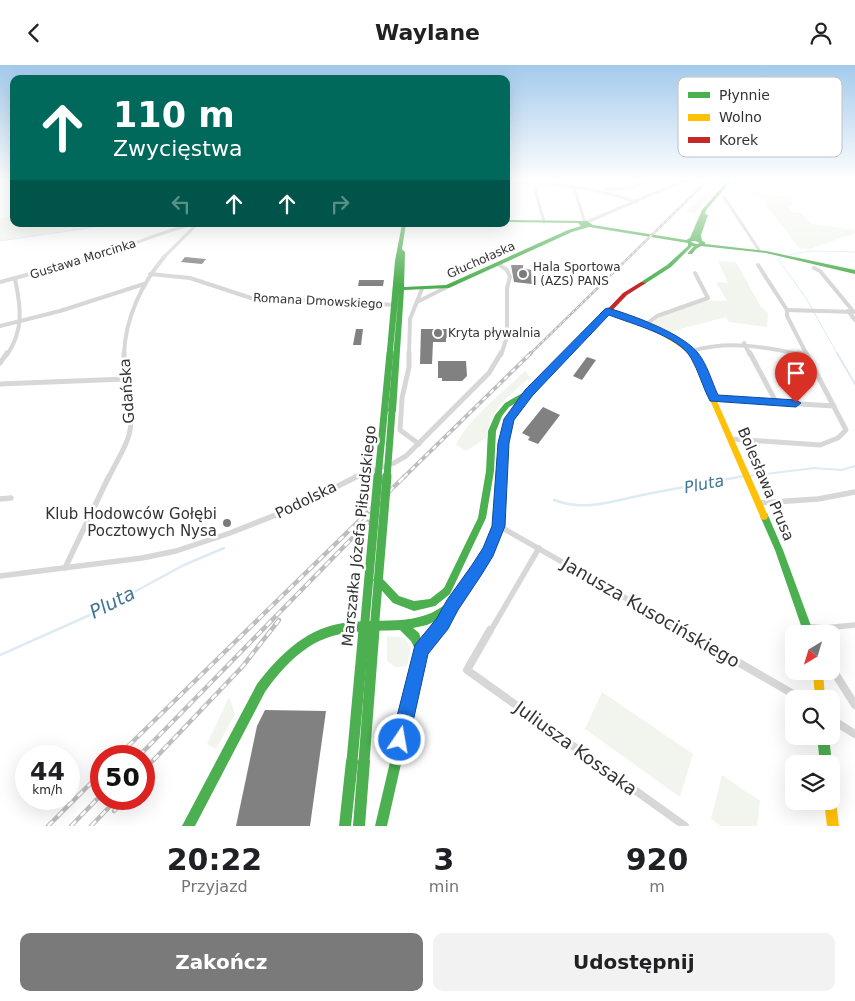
<!DOCTYPE html>
<html lang="pl">
<meta charset="utf-8">
<style>
:root{--surface:#fff;--page:#f2f2f2;--text:#202124;--muted:#757577;--accent:#7a7a7a}
body{margin:0;font-family:"DejaVu Sans",sans-serif;background:var(--page);color:var(--text);height:100vh;display:flex;flex-direction:column;font-size:19px;white-space:nowrap}
*{box-sizing:border-box;margin:0}
p{font-size:16px;color:var(--muted)}
.icon{flex:none;width:28px;height:28px;fill:none;stroke:currentColor;stroke-width:2;stroke-linecap:round;stroke-linejoin:round}
.map{position:relative;height:761px;overflow:hidden}
.side{display:flex;flex-direction:column;background:var(--surface);flex:1}
.side>*{flex:none}
.guide{position:absolute;left:10px;top:10px;width:500px;height:152px;border-radius:10px;box-shadow:0 5px 20px #0002;background:#00695c;color:#fff;overflow:hidden}
.needle{width:32px;rotate:218deg}
.tools{position:absolute;left:785px;top:560px;display:grid;gap:10px}
.tools a{display:grid;place-items:center;width:55px;height:55px;border-radius:10px;background:var(--surface);box-shadow:0 5px 20px #0002;font-size:25px}
.speed{position:absolute;left:15px;top:680px;display:flex;gap:10px;font-size:25px;font-weight:700;text-align:center}
.speed>*{display:grid;place-content:center;width:65px;height:65px;border-radius:50%;background:var(--surface);box-shadow:0 5px 20px #0002;line-height:1}
.speed small{font-size:12px;font-weight:400}
.speed .limit{border:8px solid #d22;background:#fff;color:#111}
.pin{position:absolute;display:grid;place-items:center;width:42px;height:42px;color:#fff;margin:-51px -21px;border-radius:50% 50% 50% 0;rotate:-45deg;box-shadow:0 0 5px #0007}
.pin .icon{rotate:45deg}
.me{position:absolute;width:55px;margin:-28px;rotate:12deg;stroke-linejoin:round;filter:drop-shadow(0 0 4px #0008)}
.turn{display:flex;align-items:center;gap:18px;height:105px;padding:0 20px;font-size:22px}
.turn .icon{width:65px;height:65px;stroke-width:2.5}
.turn b{display:block;font-size:35px;line-height:42px}
.lanes{display:flex;align-items:center;height:48px;padding:0 20px;background:#0003;justify-content:center;gap:25px;direction:ltr}
.lanes .off{opacity:.35}
.eta{display:flex;justify-content:space-evenly;align-items:center;height:85px;text-align:center}
.eta b{font-size:30px;font-weight:800;line-height:35px}
.action{display:flex;gap:10px;margin-top:auto;padding:10px 20px}
.action a{flex:1;height:58px;border-radius:10px;background:var(--accent);color:#fff;font-size:20px;font-weight:800;line-height:58px;text-align:center}
.action a+a{background:var(--page);color:var(--text)}
header{display:flex;justify-content:space-between;align-items:center;height:65px;padding:0 20px;background:var(--surface);font-size:22px;font-weight:800}
.map>svg:first-child{display:block}
</style>
<header><svg class="icon" aria-label="back" viewBox="0 0 24 24"><path d="M15 5l-7 7 7 7"/></svg>Waylane<svg class="icon" aria-label="person" viewBox="0 0 24 24"><circle cx="12" cy="8" r="4"/><path d="M4 21q1-7 8-7t8 7"/></svg></header>
<div class="map">
<svg width="855" height="761" viewBox="0 0 855 761">
<rect width="100%" height="100%" fill="#fff"/>
<g fill="#f1f5ed">
<polygon points="714,119 717,124 703,138 696,149 686,146"/>
<polygon points="752,127 796,133 789,134 795,141 787,141 793,148 801,148 812,159 855,165 855,168 810,184 799,183 763,136"/>
<polygon points="14,151 14,159 121,159 0,176 0,153"/>
<path d="M718 196 736 197 761 242 768 248 767 262 729 257 726 252 669 267 654 260 651 256C672 242 702 234 727 236L716 217 728 218Z"/>
<path d="M525 306 530 312C507 333 492 341 486 373L466 386 456 380C469 353 503 327 525 306Z"/>
<polygon points="387,571 405,573 411,583 407,601 395,602 387,596"/>
<polygon points="602,627 693,689 680,732 585,664"/>
<polygon points="229,632 235,649 216,684 207,679"/>
<polygon points="722,710 760,736 757,761 721,761 711,754"/>
</g>
<g fill="none" stroke-linecap="round" stroke-linejoin="round">
<g stroke="#ddebf3" stroke-width="1">
<polyline points="0,176 115,159"/>
<polyline points="788,190 810,186 855,187"/>
<polyline points="782,192 778,194 806,233 838,290"/>
</g>
<g stroke="#ddebf3" stroke-width="2">
<polyline points="837,288 855,319"/>
<polyline points="749,411 814,403 842,405 855,401"/>
<polyline points="738,412 744,411"/>
</g>
<g stroke="#ddebf3" stroke-width="2.5">
<polyline points="749,411 751,411"/>
<path d="M554 435C589 448 617 434 652 428 683 422 713 417 744 411"/>
<polyline points="0,590 101,545 184,500 224,483"/>
</g>
</g>
<g fill="#818181">
<polygon points="185,192 206,194 202,199 181,197"/>
<polygon points="511,200 523,200 523,203 531,205 532,219 514,217"/>
<polygon points="359,215 384,215 383,221 358,221"/>
<polygon points="356,264 363,264 361,280 353,280"/>
<polygon points="421,264 455,264 455,273 446,273 446,277 433,277 432,299 420,299"/>
<polygon points="587,292 596,295 582,315 573,311"/>
<polygon points="438,296 466,296 467,311 462,316 442,316 442,313 438,313"/>
<polygon points="543,342 560,350 538,379 528,375 530,372 522,368"/>
<polygon points="265,645 326,646 310,761 236,761 257,661"/>
</g>
<g fill="none" stroke-linecap="round" stroke-linejoin="round">
<g stroke="#d7d7d7" stroke-width="3">
<path d="M506 117C551 118 594 122 637 137"/>
<polyline points="533,117 544,157"/>
<polyline points="573,121 585,157"/>
<polyline points="605,124 629,123 644,117"/>
<polyline points="724,132 759,185"/>
<polyline points="587,157 685,115"/>
<path d="M93 192C127 183 159 167 193 159"/>
<polyline points="164,192 197,159"/>
</g>
<g stroke="#d7d7d7" stroke-width="4">
<polyline points="498,199 507,205 510,212 507,223 507,272 501,290"/>
<polyline points="758,200 787,245 787,251 807,290"/>
<polyline points="814,203 820,206 853,246"/>
<polyline points="150,209 190,213 251,233 398,240"/>
<polyline points="0,217 97,191"/>
<polyline points="417,237 447,222"/>
<polyline points="787,245 855,247"/>
<polyline points="848,246 855,255"/>
<polyline points="645,260 657,251 708,233 695,208"/>
<polyline points="0,261 60,246 144,219"/>
<polyline points="744,278 750,290"/>
<path d="M691 286C730 275 765 282 804 290"/>
<path d="M7 290C24 265 21 242 15 214"/>
<path d="M124 290C125 253 142 218 165 191"/>
<polyline points="409,290 410,254 422,224"/>
</g>
<g stroke="#d7d7d7" stroke-width="5">
<polyline points="409,288 409,302 402,333 400,365 419,379"/>
<polyline points="750,288 776,337"/>
<polyline points="798,288 806,290"/>
<polyline points="0,298 7,288"/>
<polyline points="0,319 125,314"/>
<polyline points="714,334 834,341"/>
<polyline points="732,374 820,380 838,373 846,365 806,288"/>
<path d="M109 412C115 399 125 384 129 370 136 343 124 315 124 288"/>
<polyline points="355,412 394,398 406,391 489,308 501,288"/>
</g>
<g stroke="#d7d7d7" stroke-width="5.5">
<polyline points="0,434 11,433"/>
<polyline points="759,438 818,434 855,427"/>
<polyline points="499,461 685,567"/>
<polyline points="65,503 109,411"/>
<polyline points="0,511 142,493 176,486 230,468 296,442 358,411"/>
<polyline points="806,561 824,563 855,560"/>
<polyline points="490,567 539,483"/>
</g>
<g stroke="#d7d7d7" stroke-width="8">
<polyline points="490,565 467,605 685,761"/>
<polyline points="682,565 802,634"/>
<polyline points="831,602 855,640"/>
<polyline points="831,654 855,669"/>
</g>
<g fill="#4caf50" fill-rule="evenodd">
<path d="M728 115H732L706 145 705 149 708 150 701 170 702 176 705 177V179L766 186 855 205V209L766 188 701 181 696 184 692 189H688V188L694 181H692L671 202 643 220 641 219V217L667 200 688 181V178L589 162 572 167 449 223 404 225 396 346 392 349 390 348 388 346 399 226 393 285 390 287 387 285 395 196 402 159H406L402 184 405 187 404 222 446 220 568 165 581 161 578 158 506 157V155L587 156 593 160 686 175 690 173 702 145ZM691 176H695L700 178 697 179 693 178Z"/>
<path d="M559 296 561 297V299L527 334 516 349 513 356 509 366 506 387 505 442 501 464 492 487 482 506 462 536 455 543 446 562 426 588 387 761H375L416 586 411 576 400 565C385 566 369 565 354 567 313 570 288 595 265 627L195 761H182L257 619C278 592 303 566 338 559 375 551 420 565 450 535 456 529 460 522 464 516 479 494 493 472 497 444 501 405 492 372 516 338L509 342 502 351 496 366 494 406 486 453 450 529 435 541 414 546 393 538 375 518 373 515 375 512 378 511 381 512 399 531 414 536 430 534 444 523 478 453 486 406 488 366 495 350 505 338 526 326 557 297ZM440 554V556L422 577 419 568 413 563 427 560Z"/>
<polygon points="764,447 767,448 783,485 814,569 804,569 775,485 760,451 761,448"/>
<polygon points="817,671 829,671 832,699 831,701 831,699 820,699"/>
<polygon points="352,690 356,692 358,696 351,761 339,761 346,696 348,692"/>
<polygon points="364,690 368,692 370,696 365,761 353,761 358,696 360,692"/>
</g>
<g fill="#ffc107" fill-rule="evenodd">
<path d="M608 244C640 254 671 267 696 289L768 451 767 454 764 455 761 454 760 451 691 291C667 269 637 259 606 247L605 246Z"/>
<polygon points="813,606 823,606 825,634 815,634"/>
<polygon points="831,730 834,732 836,736 839,761 827,761 824,736 831,736"/>
</g>
<polygon fill="#c62828" fill-rule="evenodd" points="641,217 646,218 627,230 561,299 557,299 557,297 623,228"/>
<g stroke="#bebebe" stroke-width="2.5">
<polyline id="rail-far2" points="529,290 708,115"/>
</g>
<g stroke="#bebebe" stroke-width="4">
<polyline id="rail-far1" points="404,412 531,288"/>
</g>
<g stroke="#bebebe" stroke-width="4.5">
<g id="rail">
<polyline points="118,691 405,411"/>
<polyline points="139,691 368,457"/>
<polyline points="144,705 243,601 279,555"/>
<polyline points="114,746 126,734"/>
<polyline points="48,761 101,708"/>
<polyline points="71,761 101,730"/>
<polyline points="91,761 117,734"/>
</g>
</g>
<use href="#rail-far2" stroke="#fff" stroke-width="1" stroke-dasharray="3" stroke-linecap="butt"/>
<use href="#rail-far1" stroke="#fff" stroke-width="2" stroke-dasharray="5" stroke-linecap="butt"/>
<use href="#rail" stroke="#fff" stroke-width="2.5" stroke-dasharray="7" stroke-linecap="butt"/>
<polyline stroke="#4caf50" stroke-width="5.5" points="390,290 390,285"/>
<g stroke="#4caf50" stroke-width="7">
<polyline points="378,412 390,288"/>
<polyline points="387,412 392,346"/>
</g>
<g stroke="#4caf50" stroke-width="9">
<polyline points="364,567 378,411"/>
<polyline points="374,567 387,411"/>
</g>
<g stroke="#4caf50" stroke-width="11">
<polyline points="352,696 364,565"/>
<polyline points="364,696 374,565"/>
</g>
</g>
<linearGradient id="sky" x2="0" y2="1"><stop stop-color="#a3caec"/><stop offset="0.52" stop-color="#fff"/><stop offset="1" stop-color="#fff" stop-opacity="0"/></linearGradient>
<rect width="855" height="221" fill="url(#sky)"/>
<path fill="#1a73e8" stroke="#114b97" d="M608 243C632 250 682 268 698 288 707 299 712 317 718 330L796 335 801 338 796 342 710 336C703 323 699 307 691 293 679 271 632 259 609 250L533 330 514 355 509 378 505 461 493 491 482 509 458 545 448 564 428 589 409 675 406 681 400 683 394 681 391 675 415 580 437 553 447 535 472 500 483 483 492 461 498 378 504 354 525 325 605 244Z"/>
<g fill="#7a7a7a" stroke="#fff" stroke-width="2">
<circle cx="523" cy="209" r="5"/>
<circle cx="438" cy="268" r="5"/>
<circle cx="227" cy="458" r="5"/>
</g>
<g text-anchor="middle" dominant-baseline="central" stroke-width="5" stroke-linejoin="round" paint-order="stroke">
<g font-size="12" fill="#333" stroke="#fff">
<text transform="translate(83 194) rotate(-17)">Gustawa Morcinka</text>
<text transform="translate(481 195) rotate(-24)">Głuchołaska</text>
<text transform="translate(318 236) rotate(3)">Romana Dmowskiego</text>
</g>
<g font-size="12" fill="#333" stroke="#fff" text-anchor="start">
<text x="533" y="202">Hala Sportowa<tspan x="533" dy="14">I (AZS) PANS</tspan></text>
<text x="448" y="268">Kryta pływalnia</text>
</g>
<g font-size="15" fill="#333" stroke="#fff">
<text transform="translate(127 326) rotate(-94)">Gdańska</text>
<text transform="translate(766 419) rotate(67)">Bolesława Prusa</text>
<text transform="translate(306 435) rotate(-26)">Podolska</text>
<text transform="translate(359 471) rotate(-84)">Marszałka Józefa Piłsudskiego</text>
</g>
<g font-size="15" fill="#333" stroke="#fff" text-anchor="end">
<text x="217" y="449">Klub Hodowców Gołębi<tspan x="217" dy="17">Pocztowych Nysa</tspan></text>
</g>
<g font-size="16" font-style="italic" fill="#3f7597" stroke="#fff">
<text transform="translate(704 419) rotate(-11)">Pluta</text>
</g>
<g font-size="18" fill="#333" stroke="#fff">
<text transform="translate(651 547) rotate(30)">Janusza Kusocińskiego</text>
<text transform="translate(576 683) rotate(36)">Juliusza Kossaka</text>
</g>
<g font-size="19" font-style="italic" fill="#3f7597" stroke="#fff">
<text transform="translate(112 537) rotate(-27)">Pluta</text>
</g>
</g>
<rect x="678" y="12" width="164" height="80" rx="8" fill="#fff" stroke="#c2c2c2" stroke-width="1"/>
<rect x="688" y="27" width="22" height="6" fill="#4caf50"/>
<rect x="688" y="49" width="22" height="7" fill="#ffc107"/>
<rect x="688" y="72" width="22" height="6" fill="#c62828"/>
<g font-size="14" fill="#333">
<text x="719" y="35">Płynnie</text>
<text x="719" y="57">Wolno</text>
<text x="719" y="80">Korek</text>
</g>
</svg>
<div class="tools">
<a><svg class="needle" viewBox="-14 -14 28 28"><path d="M0-13l5 13h-10z" fill="#e53935"/><path d="M0 13l5-13h-10z" fill="#757577"/></svg></a>
<a><svg class="icon" aria-label="search" viewBox="0 0 24 24"><circle cx="10" cy="10" r="6"/><path d="M15 15l6 6"/></svg></a>
<a><svg class="icon" aria-label="layers" viewBox="0 0 24 24"><path d="M12 4l9 5-9 5-9-5zM3 14l9 5 9-5"/></svg></a>
</div>
<div class="speed"><div>44<small>km/h</small></div><div class="limit">50</div></div>
<div class="pin" style="left:796px;top:338px;background:#d93025"><svg class="icon" aria-label="arrive" viewBox="0 0 24 24"><path d="M6 21V4h12l-3 4 3 4H6"/></svg></div>
<svg class="me" style="left:400px;top:675px" viewBox="-20 -20 40 40"><circle r="17" fill="#1a73e8" stroke="#fff" stroke-width="3"/><path d="M0-11L8 9 0 5-8 9z" fill="#fff"/></svg>
<div class="guide">
<div class="turn"><svg class="icon" aria-label="ahead" viewBox="0 0 24 24"><path d="M12 20V5M6 11l6-6 6 6"/></svg><div><b>110 m</b>Zwycięstwa</div></div>
<div class="lanes"><svg class="icon off" aria-label="left" viewBox="0 0 24 24"><path d="M17 20v-9H6M10 6l-5 5 5 5"/></svg><svg class="icon" aria-label="ahead" viewBox="0 0 24 24"><path d="M12 20V5M6 11l6-6 6 6"/></svg><svg class="icon" aria-label="ahead" viewBox="0 0 24 24"><path d="M12 20V5M6 11l6-6 6 6"/></svg><svg class="icon off" aria-label="right" viewBox="0 0 24 24"><path d="M7 20v-9h11M14 6l5 5-5 5"/></svg></div>
</div>
</div>
<section class="side">
<div class="eta">
<div><b>20:22</b><p>Przyjazd</p></div>
<div><b>3</b><p>min</p></div>
<div><b>920</b><p>m</p></div>
</div>
<div class="action"><a>Zakończ</a><a>Udostępnij</a></div>
</section>
